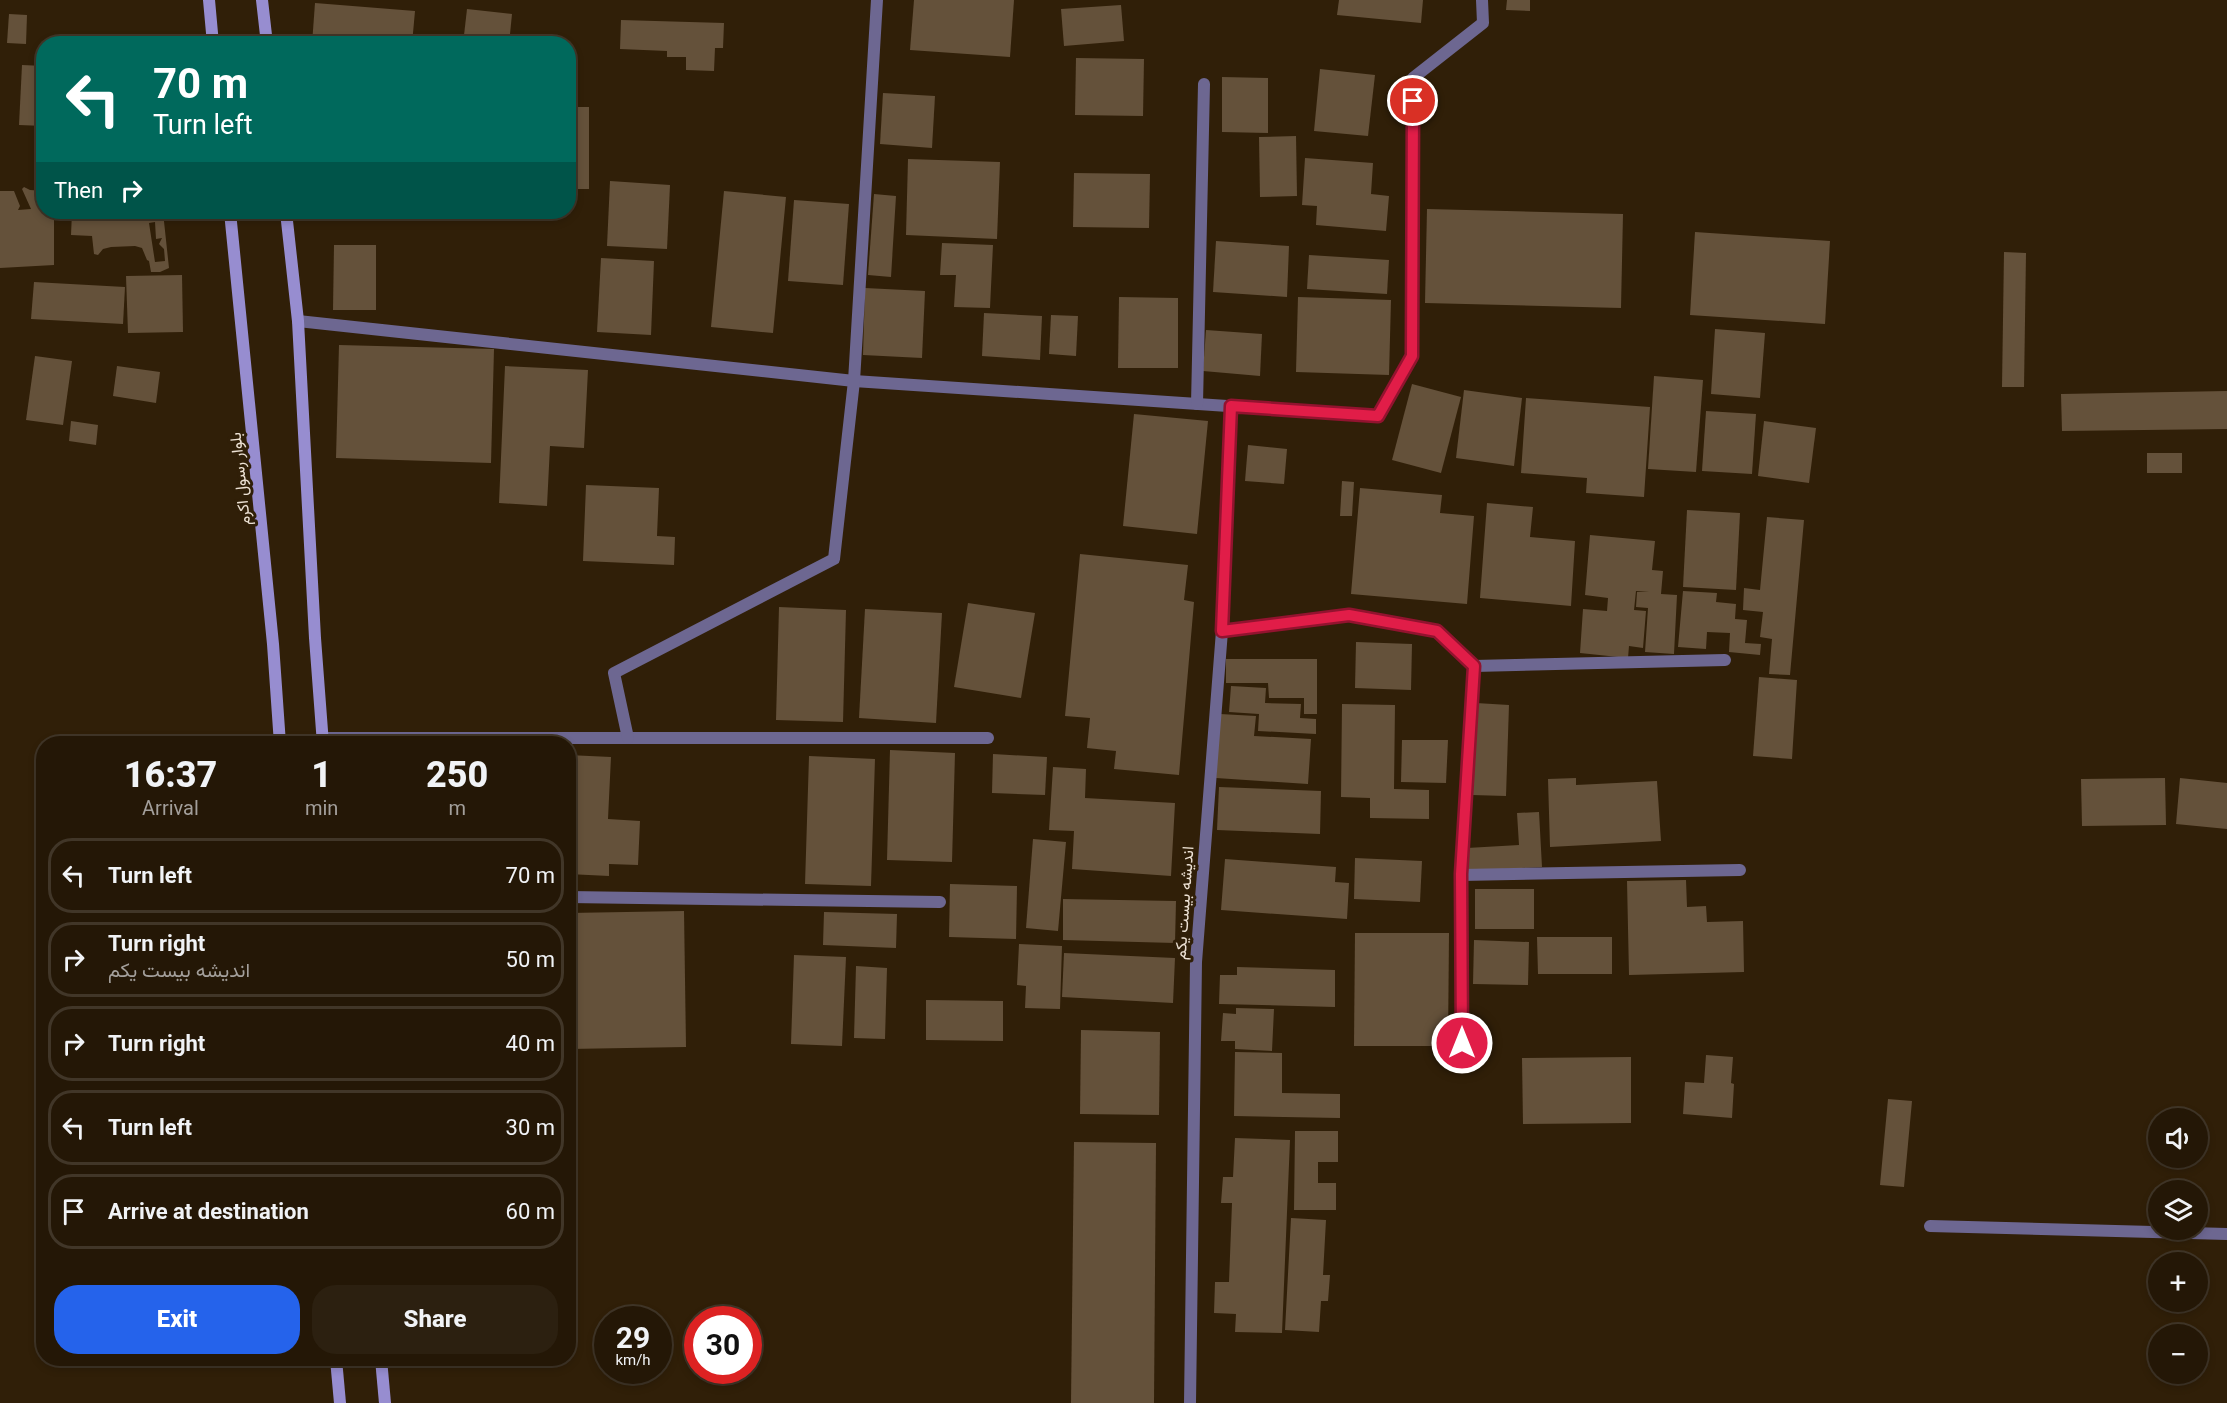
<!DOCTYPE html>
<meta charset="utf-8">
<style>
:root{--surface:#241706;--page:#2c2010;--text:#f1f3f6;--muted:#a39f9b;--line:#413628;--accent:#2563eb}
body{margin:0;font-family:Roboto,Vazirmatn,sans-serif;background:var(--page);color:var(--text);height:100vh;display:flex;flex-direction:column;font-size:22px;white-space:nowrap}
*{box-sizing:border-box;margin:0}
p{font-size:20px;color:var(--muted)}
.icon{flex:none;width:33px;height:33px;fill:none;stroke:currentColor;stroke-width:2;stroke-linecap:round;stroke-linejoin:round}
.map{position:relative;flex:1;overflow:hidden}
.panel{position:absolute;left:36px;top:736px;width:540px;height:630px;display:flex;flex-direction:column;background:var(--surface);border-radius:24px;box-shadow:0 3px 9px #0003,0 0 0 2px var(--line)}
.panel>*{flex:none}
.banner{position:absolute;left:36px;top:36px;width:540px;height:183px;border-radius:24px;box-shadow:0 3px 9px #0003,0 0 0 2px var(--line);background:#00695c;color:#fff;overflow:hidden}
.buttons{position:absolute;left:2148px;top:1108px;display:grid;gap:12px}
.buttons a{display:grid;place-items:center;width:60px;height:60px;border-radius:50%;background:var(--surface);box-shadow:0 3px 9px #0003,0 0 0 2px var(--line);font-size:30px}
.speed{position:absolute;left:594px;top:1306px;display:flex;gap:12px;font-size:30px;font-weight:700;text-align:center}
.speed>*{display:grid;place-content:center;width:78px;height:78px;border-radius:50%;background:var(--surface);box-shadow:0 3px 9px #0003,0 0 0 2px var(--line);line-height:1}
.speed small{font-size:15px;font-weight:400}
.speed .limit{border:9px solid #d22;background:#fff;color:#111}
.pin{position:absolute;display:grid;place-items:center;width:51px;height:51px;color:#fff;margin:-26px;border:3px solid #fff;border-radius:50%;box-shadow:0 2px 6px #0007}
.me{position:absolute;width:66px;margin:-33px;rotate:0deg;stroke-linejoin:round;filter:drop-shadow(0 0 4px #0008)}
.turn{display:flex;align-items:center;gap:21px;height:126px;padding:0 18px;font-size:27px}
.turn .icon{width:78px;height:78px;stroke-width:2.5}
.turn b{display:block;font-size:42px;line-height:51px}
.then{display:flex;align-items:center;height:57px;padding:0 18px;background:#0003;gap:12px;font-size:22px}
.eta{display:flex;justify-content:space-evenly;align-items:center;height:102px;text-align:center}
.eta b{font-size:36px;font-weight:800;line-height:42px}
.cta{display:flex;gap:12px;margin-top:auto;padding:12px 18px}
.cta a{flex:1;height:69px;border-radius:24px;background:var(--accent);color:#fff;font-size:24px;font-weight:800;line-height:69px;text-align:center}
.cta a+a{background:var(--page);color:var(--text)}
ul{padding:0;list-style:none}
li{display:flex;align-items:center;gap:18px;height:75px;margin:0 12px 9px;padding:0 6px;border:3px solid var(--line);border-radius:24px}
li div{flex:1}
li b{display:block;font-size:22px}
li em{font-style:normal}
.map>svg:first-child{display:block}
</style>
<div class="map">
<svg width="2227" height="1403" viewBox="0 0 2227 1403">
<rect width="100%" height="100%" fill="#301f08"/>
<g fill="#64513a" fill-rule="evenodd">
<polygon points="914,0 1014,0 1010,57 910,50"/>
<polygon points="1339,0 1423,0 1421,23 1337,15"/>
<polygon points="1507,0 1530,0 1530,11 1506,10"/>
<polygon points="315,3 415,11 412,44 312,44"/>
<polygon points="1121,5 1124,41 1064,46 1061,9"/>
<polygon points="467,9 512,14 509,44 463,44"/>
<polygon points="9,14 27,15 26,44 7,43"/>
<polygon points="621,20 724,23 723,48 715,48 714,71 686,70 686,57 667,57 667,51 620,49"/>
<polygon points="1076,58 1144,59 1143,116 1075,115"/>
<polygon points="22,65 44,66 44,126 19,125"/>
<polygon points="1320,69 1375,75 1368,136 1314,131"/>
<polygon points="1222,77 1268,78 1268,133 1222,132"/>
<polygon points="883,93 935,96 932,148 880,144"/>
<rect x="568" y="107" width="21" height="82"/>
<polygon points="1296,136 1297,196 1260,197 1259,137"/>
<polygon points="1305,158 1373,163 1371,194 1389,196 1386,231 1316,225 1317,206 1302,205"/>
<polygon points="908,159 1000,162 997,239 906,235"/>
<polygon points="1074,173 1150,174 1149,228 1073,227"/>
<polygon points="610,181 670,185 667,249 607,246"/>
<polygon points="24,187 30,190 44,191 44,212 54,212 54,265 0,268 0,191 14,191 20,206 18,210 31,209 22,189"/>
<polygon points="724,191 786,197 773,333 711,327"/>
<polygon points="874,194 896,196 891,277 868,275"/>
<polygon points="794,200 849,204 843,285 788,281"/>
<polygon points="1427,209 1623,214 1621,308 1425,303"/>
<path d="M72 212H163L169 268 160 272H151L149 261 147 260 142 248 135 246 111 247 103 249 98 255 94 254 92 236 71 235ZM155 222 156 239 162 238 159 244 164 249 165 261 155 262 149 223Z"/>
<polygon points="1695,232 1830,241 1825,324 1690,315"/>
<polygon points="1216,241 1289,246 1287,297 1213,292"/>
<polygon points="942,243 993,245 990,308 954,307 956,275 940,275"/>
<polygon points="334,245 376,245 376,310 333,310"/>
<polygon points="2004,252 2026,253 2024,387 2002,387"/>
<polygon points="1309,255 1389,260 1387,294 1307,289"/>
<polygon points="601,258 654,261 651,335 597,332"/>
<polygon points="182,275 183,332 128,333 126,276"/>
<polygon points="34,282 125,287 123,324 31,319"/>
<polygon points="865,288 925,291 922,358 863,355"/>
<polygon points="1119,297 1178,298 1178,368 1118,368"/>
<polygon points="1298,297 1391,300 1389,375 1296,372"/>
<polygon points="984,313 1042,316 1040,360 982,356"/>
<polygon points="1051,315 1078,316 1076,356 1049,354"/>
<polygon points="1715,329 1765,333 1760,398 1711,394"/>
<polygon points="1206,330 1262,334 1260,376 1203,371"/>
<polygon points="339,345 494,349 491,463 336,458"/>
<polygon points="35,356 72,361 63,425 26,420"/>
<polygon points="117,366 160,372 156,403 113,396"/>
<polygon points="505,366 588,370 584,448 550,446 547,506 499,503"/>
<polygon points="1654,376 1703,380 1696,472 1648,469"/>
<polygon points="1412,384 1461,397 1441,473 1392,460"/>
<polygon points="1464,390 1522,398 1514,466 1456,458"/>
<polygon points="2227,391 2227,429 2062,431 2061,394"/>
<polygon points="1526,398 1650,407 1644,497 1586,493 1587,478 1521,473"/>
<polygon points="1706,411 1756,414 1752,474 1702,471"/>
<polygon points="1134,414 1208,421 1197,534 1123,526"/>
<polygon points="71,421 98,425 96,445 69,441"/>
<polygon points="1764,421 1816,428 1809,483 1758,476"/>
<polygon points="1248,445 1287,449 1284,484 1245,481"/>
<rect x="2147" y="453" width="35" height="20"/>
<polygon points="1342,481 1354,482 1352,516 1340,516"/>
<polygon points="586,485 659,488 657,536 675,537 674,565 583,561"/>
<polygon points="1360,488 1442,495 1440,513 1474,516 1467,604 1351,594"/>
<polygon points="1487,503 1533,507 1530,537 1575,541 1571,606 1480,598"/>
<polygon points="1687,510 1740,513 1736,590 1683,587"/>
<polygon points="1767,517 1804,520 1790,675 1769,674 1772,639 1760,637 1763,612 1743,610 1744,588 1760,590"/>
<polygon points="1590,535 1655,541 1652,570 1663,571 1661,594 1677,595 1674,654 1645,652 1648,608 1636,607 1637,592 1649,592 1636,591 1634,610 1646,611 1643,648 1629,646 1628,658 1580,653 1583,609 1607,611 1608,598 1585,595"/>
<polygon points="1080,554 1188,565 1184,600 1194,602 1179,775 1114,769 1116,751 1087,748 1090,718 1065,716"/>
<polygon points="1683,591 1717,593 1716,602 1736,604 1735,619 1747,620 1745,643 1761,644 1760,655 1729,652 1730,633 1707,632 1706,649 1678,647"/>
<polygon points="968,603 1035,613 1021,698 954,687"/>
<polygon points="779,607 846,610 843,722 776,720"/>
<polygon points="865,609 942,613 936,723 859,718"/>
<polygon points="1356,642 1412,644 1411,690 1355,688"/>
<polygon points="1226,659 1317,659 1317,714 1304,714 1304,698 1269,698 1268,683 1226,683"/>
<polygon points="1759,677 1797,680 1792,759 1753,756"/>
<polygon points="1231,686 1266,688 1265,703 1301,704 1300,718 1316,719 1316,734 1258,731 1259,714 1229,712"/>
<polygon points="1476,703 1509,705 1506,796 1472,795"/>
<polygon points="1342,704 1395,705 1394,789 1429,790 1429,819 1370,818 1370,798 1341,797"/>
<polygon points="1220,714 1256,716 1254,736 1311,739 1308,784 1216,778"/>
<polygon points="1402,740 1448,740 1446,783 1401,782"/>
<polygon points="890,750 955,753 952,862 887,860"/>
<polygon points="993,754 1047,757 1045,795 992,793"/>
<polygon points="568,755 611,757 608,819 640,821 638,865 609,864 609,876 568,874"/>
<polygon points="809,756 875,759 871,886 805,884"/>
<polygon points="1053,767 1086,769 1085,798 1175,803 1171,876 1072,869 1074,831 1049,830"/>
<polygon points="1576,778 1576,785 1657,781 1661,841 1550,847 1548,779"/>
<polygon points="2165,778 2166,825 2082,826 2081,779"/>
<polygon points="2180,778 2227,783 2227,829 2176,824"/>
<polygon points="1219,787 1321,791 1320,834 1217,830"/>
<polygon points="1539,812 1542,867 1467,871 1467,848 1519,845 1517,813"/>
<polygon points="1033,839 1066,842 1058,931 1026,928"/>
<polygon points="1355,858 1422,861 1420,902 1354,899"/>
<polygon points="1225,859 1336,867 1335,882 1349,883 1347,919 1221,910"/>
<polygon points="1686,880 1687,907 1706,906 1707,922 1743,921 1744,972 1629,975 1627,881"/>
<polygon points="950,884 1017,886 1016,939 949,937"/>
<rect x="1475" y="889" width="59" height="40"/>
<polygon points="1063,899 1176,901 1175,943 1063,940"/>
<polygon points="684,911 686,1047 569,1049 568,913"/>
<polygon points="824,912 897,914 896,948 823,945"/>
<polygon points="1355,933 1449,933 1448,1046 1354,1046"/>
<polygon points="1537,937 1612,937 1612,974 1538,974"/>
<polygon points="1474,940 1529,942 1528,985 1473,984"/>
<polygon points="1019,944 1062,946 1060,1009 1025,1008 1026,986 1017,985"/>
<polygon points="1064,953 1175,958 1173,1003 1062,997"/>
<polygon points="794,955 846,957 842,1046 791,1044"/>
<polygon points="856,966 887,968 885,1039 854,1038"/>
<polygon points="1237,967 1335,970 1335,1007 1219,1004 1220,975 1237,975"/>
<polygon points="926,1000 1003,1001 1003,1041 926,1040"/>
<polygon points="1236,1008 1274,1009 1272,1051 1235,1049 1235,1041 1221,1041 1223,1013 1236,1014"/>
<polygon points="1081,1030 1160,1032 1159,1115 1080,1114"/>
<polygon points="1235,1052 1282,1053 1282,1093 1340,1094 1340,1118 1234,1116"/>
<polygon points="1706,1055 1733,1057 1731,1083 1734,1084 1732,1118 1683,1114 1685,1082 1704,1083"/>
<polygon points="1631,1057 1631,1123 1523,1124 1522,1058"/>
<polygon points="1888,1099 1912,1101 1904,1187 1880,1185"/>
<polygon points="1295,1131 1338,1131 1338,1162 1318,1162 1318,1183 1336,1183 1336,1210 1294,1210"/>
<polygon points="1235,1138 1290,1140 1282,1333 1235,1332 1236,1314 1214,1313 1215,1282 1229,1282 1232,1203 1221,1203 1223,1177 1233,1177"/>
<polygon points="1074,1142 1156,1143 1154,1403 1071,1403"/>
<polygon points="1291,1218 1326,1220 1323,1275 1330,1275 1328,1301 1321,1301 1319,1332 1285,1330"/>
</g>
<g fill="none" stroke-linecap="round" stroke-linejoin="round">
<g stroke="#6d6791" stroke-width="12">
<polyline points="298,321 854,381 1378,416 1412,356 1413,78 1483,23 1482,0"/>
<polyline points="1197,404 1204,84"/>
<polyline points="1222,631 1349,615 1437,631 1474,666 1725,660"/>
<polyline points="322,738 988,738"/>
<polyline points="628,738 614,673 834,559 854,381 877,0"/>
<polyline points="1461,875 1740,870"/>
<polyline points="568,897 940,902"/>
<polyline points="1462,1043 1461,875 1474,666"/>
<polyline points="1930,1226 2227,1234"/>
<polyline points="1190,1403 1196,962 1222,631 1231,406"/>
</g>
<g stroke="#978dd0" stroke-width="12">
<polyline points="209,0 213,44"/>
<polyline points="262,0 267,44"/>
<polyline points="230,212 273,644 280,744"/>
<polyline points="286,212 298,321 315,638 323,744"/>
<polyline points="336,1359 340,1403"/>
<polyline points="381,1359 385,1403"/>
</g>
</g>
<g fill="none" stroke-linecap="round" stroke-linejoin="round">
<g stroke="#92132f" stroke-width="15">
<polyline id="route" points="1413,101 1412,356 1378,416 1231,406 1222,631 1349,615 1437,631 1474,666 1461,874 1462,1043"/>
</g>
<use href="#route" stroke="#e11d48" stroke-width="10"/>
</g>
<g text-anchor="middle" dominant-baseline="central" stroke-width="6" stroke-linejoin="round" paint-order="stroke">
<g font-size="16" fill="#ece1d4" stroke="#301f08">
<text transform="translate(240 479) rotate(-96)">بلوار رسول اکرم</text>
<text transform="translate(1184 903) rotate(-86)">اندیشه بیست یکم</text>
</g>
</g>
</svg>
<div class="buttons">
<a><svg class="icon" aria-label="sound" viewBox="0 0 24 24"><path d="M4 9h4l5-4v14l-5-4H4zM17 9q2 3 0 6"/></svg></a>
<a><svg class="icon" aria-label="layers" viewBox="0 0 24 24"><path d="M12 4l9 5-9 5-9-5zM3 14l9 5 9-5"/></svg></a>
<a>+</a>
<a>−</a>
</div>
<div class="speed"><div>29<small>km/h</small></div><div class="limit">30</div></div>
<div class="pin" style="left:1413px;top:101px;background:#d93025"><svg class="icon" aria-label="arrive" viewBox="0 0 24 24"><path d="M6 21V4h12l-3 4 3 4H6"/></svg></div>
<svg class="me" style="left:1462px;top:1043px" viewBox="-20 -20 40 40"><circle r="17" fill="#e11d48" stroke="#fff" stroke-width="3"/><path d="M0-11L8 9 0 5-8 9z" fill="#fff"/></svg>
<div class="banner">
<div class="turn"><svg class="icon" aria-label="left" viewBox="0 0 24 24"><path d="M17 20v-9H6M10 6l-5 5 5 5"/></svg><div><b>70 m</b>Turn left</div></div>
<div class="then">Then<svg class="icon" aria-label="right" viewBox="0 0 24 24"><path d="M7 20v-9h11M14 6l5 5-5 5"/></svg></div>
</div>
<section class="panel">
<div class="eta">
<div><b>16:37</b><p>Arrival</p></div>
<div><b>1</b><p>min</p></div>
<div><b>250</b><p>m</p></div>
</div>
<ul>
<li><svg class="icon" aria-label="left" viewBox="0 0 24 24"><path d="M17 20v-9H6M10 6l-5 5 5 5"/></svg><div><b>Turn left</b></div><em>70 m</em></li>
<li><svg class="icon" aria-label="right" viewBox="0 0 24 24"><path d="M7 20v-9h11M14 6l5 5-5 5"/></svg><div><b>Turn right</b><p>اندیشه بیست یکم</p></div><em>50 m</em></li>
<li><svg class="icon" aria-label="right" viewBox="0 0 24 24"><path d="M7 20v-9h11M14 6l5 5-5 5"/></svg><div><b>Turn right</b></div><em>40 m</em></li>
<li><svg class="icon" aria-label="left" viewBox="0 0 24 24"><path d="M17 20v-9H6M10 6l-5 5 5 5"/></svg><div><b>Turn left</b></div><em>30 m</em></li>
<li><svg class="icon" aria-label="arrive" viewBox="0 0 24 24"><path d="M6 21V4h12l-3 4 3 4H6"/></svg><div><b>Arrive at destination</b></div><em>60 m</em></li>
</ul>
<div class="cta"><a>Exit</a><a>Share</a></div>
</section>
</div>
